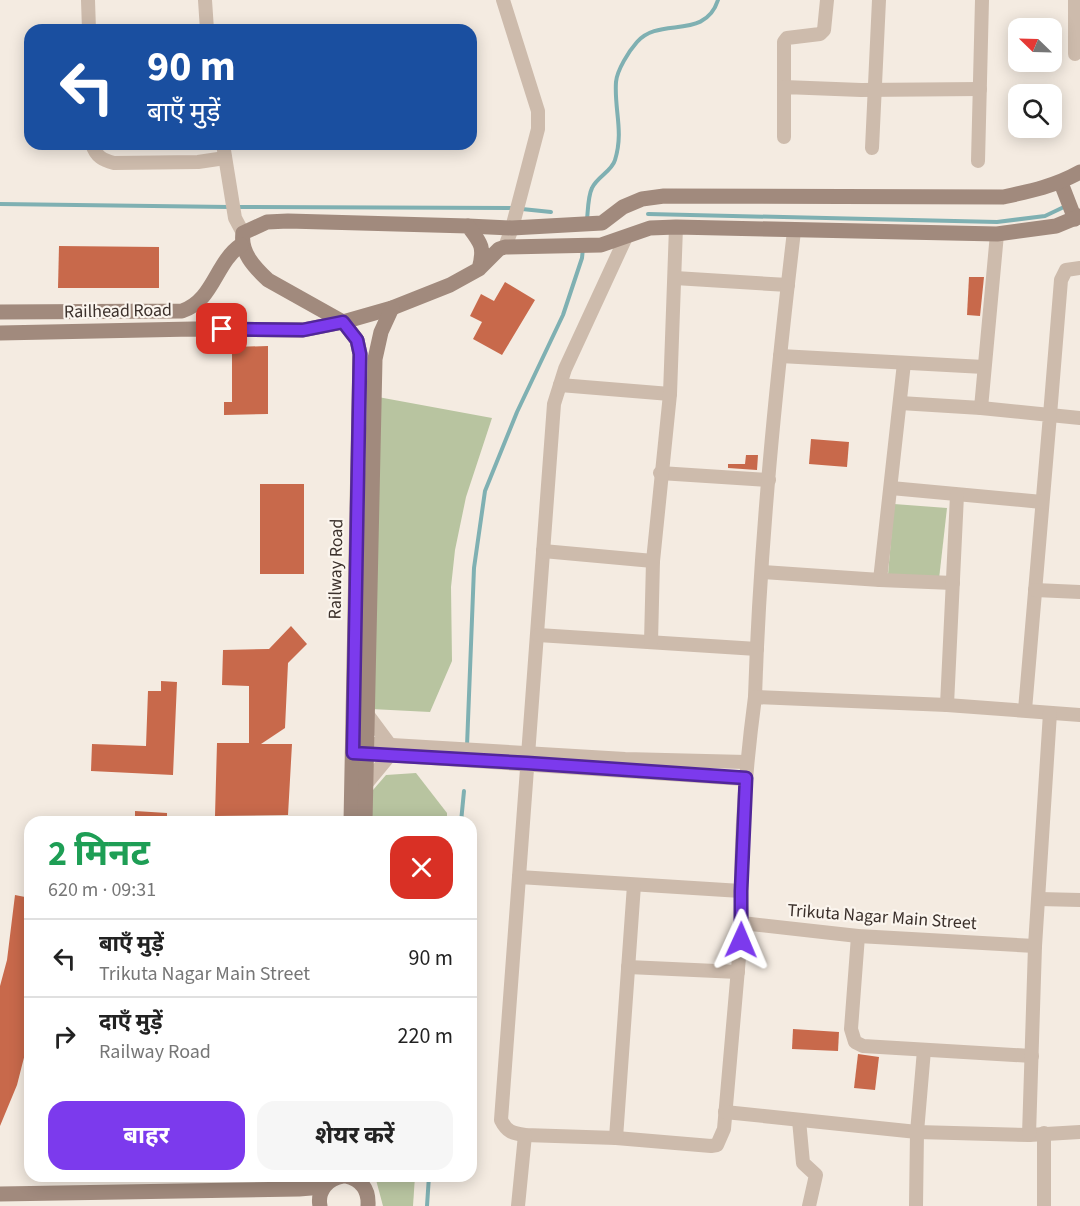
<!DOCTYPE html>
<html lang="hi">
<meta charset="utf-8">
<style>
:root{--surface:#fff;--page:#f6f6f6;--text:#222;--muted:#767676;--line:#e0e0e0;--accent:#7c3aed}
body{margin:0;font-family:"Source Sans 3","Noto Sans Devanagari",sans-serif;background:var(--page);color:var(--text);height:100vh;display:flex;flex-direction:column;font-size:22px;white-space:nowrap}
*{box-sizing:border-box;margin:0}
p{font-size:20px;color:var(--muted)}
.icon{flex:none;width:33px;height:33px;fill:none;stroke:currentColor;stroke-width:2;stroke-linecap:round;stroke-linejoin:round}
.map{position:relative;flex:1;overflow:hidden}
.side{position:absolute;left:24px;top:816px;width:453px;height:366px;display:flex;flex-direction:column;background:var(--surface);border-radius:18px;box-shadow:0 3px 15px #0003}
.side>*{flex:none}
.banner{position:absolute;left:24px;top:24px;width:453px;height:126px;border-radius:18px;box-shadow:0 3px 15px #0003;background:#1a4fa0;color:#fff;overflow:hidden}
.needle{width:39px;rotate:293deg}
.controls{position:absolute;left:1008px;top:18px;display:grid;gap:12px}
.controls a{display:grid;place-items:center;width:54px;height:54px;border-radius:12px;background:var(--surface);box-shadow:0 3px 15px #0003;font-size:30px}
.pin{position:absolute;display:grid;place-items:center;width:51px;height:51px;color:#fff;margin:-26px;border-radius:12px;box-shadow:0 3px 9px #0006}
.me{position:absolute;width:66px;margin:-33px;rotate:1deg;stroke-linejoin:round;filter:drop-shadow(0 0 4px #0008)}
.turn{display:flex;align-items:center;gap:21px;height:126px;padding:0 24px;font-size:27px}
.turn .icon{width:78px;height:78px;stroke-width:2.5}
.turn b{display:block;font-size:42px;line-height:51px}
.round{display:grid;place-items:center;flex:none;width:63px;height:63px;border-radius:18px;background:var(--page)}
.head{display:flex;align-items:center;justify-content:space-between;height:102px;padding:0 24px}
h1{font-size:36px;font-weight:700;line-height:45px;color:#1e9e55}
.action{display:flex;gap:12px;margin-top:auto;padding:12px 24px}
.action a{flex:1;height:69px;border-radius:18px;background:var(--accent);color:#fff;font-size:24px;font-weight:700;line-height:69px;text-align:center}
.action a+a{background:var(--page);color:var(--text)}
ul{padding:0;list-style:none}
li{display:flex;align-items:center;gap:18px;height:78px;padding:0 24px;border-top:2px solid var(--line)}
li div{flex:1}
li b{display:block;font-size:22px}
li em{font-style:normal}
.map>svg:first-child{display:block}
</style>
<div class="map">
<svg width="1080" height="1206" viewBox="0 0 1080 1206">
<rect width="100%" height="100%" fill="#f4ebe1"/>
<g fill="#b8c4a0">
<polygon points="378,397 492,418 466,497 455,550 451,587 452,661 430,712 371,709"/>
<polygon points="894,504 947,508 939,579 888,575"/>
<polygon points="416,773 447,813 447,822 379,822 369,813 373,790 386,775"/>
<polygon points="375,1176 415,1176 413,1206 383,1206"/>
</g>
<g fill="none" stroke-linecap="round" stroke-linejoin="round">
<g stroke="#7fb0b2" stroke-width="4">
<polyline points="0,204 229,207"/>
<polyline points="237,207 514,208"/>
<polyline points="522,209 551,212"/>
<polyline points="648,214 997,222 1045,216 1066,206"/>
<path d="M587 220C588 210 588 196 592 188 597 177 612 171 615 160 624 131 614 110 616 82 617 70 629 51 637 42 659 16 705 41 718 0"/>
<polyline points="467,746 474,568 485,491 517,412 563,315 582,258 583,248"/>
<polyline points="461,822 464,791"/>
<polyline points="427,1206 429,1176"/>
</g>
</g>
<g fill="#c8694b">
<polygon points="59,246 159,247 159,288 58,288"/>
<polygon points="969,277 984,277 980,316 967,315"/>
<polygon points="505,282 535,300 502,355 473,339 482,322 470,316 481,294 494,301"/>
<polygon points="268,346 268,414 224,415 224,402 232,402 232,347"/>
<polygon points="811,439 849,442 847,467 809,464"/>
<polygon points="746,455 758,455 757,470 728,468 728,464 745,464"/>
<rect x="260" y="484" width="44" height="90"/>
<polygon points="291,626 307,644 288,663 285,728 261,744 292,744 288,815 215,816 217,743 249,743 249,686 222,685 223,650 269,649"/>
<polygon points="161,681 177,682 173,775 91,771 92,744 146,746 148,691 161,691"/>
<polygon points="135,811 167,813 167,822 135,822"/>
<polygon points="15,895 30,898 30,1034 17,1085 0,1126 0,986 7,960"/>
<polygon points="793,1029 839,1032 838,1051 792,1049"/>
<polygon points="858,1054 879,1057 875,1090 854,1088"/>
</g>
<g fill="none" stroke-linecap="round" stroke-linejoin="round">
<g stroke="#cdbbac" stroke-width="14">
<polyline points="88,0 89,30"/>
<polyline points="205,0 207,30"/>
<polyline points="503,0 538,111 538,129 512,228 505,247"/>
<polyline points="1075,54 1075,0"/>
<polyline points="784,87 784,42 787,38 820,34 824,30 827,0"/>
<polyline points="784,137 784,87 861,90 980,89"/>
<path d="M92 144C96 157 103 160 114 163L198 162 225 158"/>
<polyline points="223,144 235,218 243,233"/>
<polyline points="872,148 879,0"/>
<polyline points="978,161 982,0"/>
<path d="M626 237 565 369 554 404 501 1120C507 1132 512 1133 525 1135L616 1138 711 1146 717 1145 724 1129 742 923"/>
<polyline points="1080,268 1066,270 1061,280 1050,415 1080,418"/>
<polyline points="675,278 788,285"/>
<polyline points="780,356 984,367"/>
<polyline points="560,385 670,394"/>
<polyline points="900,403 981,408 997,234"/>
<polyline points="981,408 1050,415 1025,710"/>
<polyline points="660,473 769,480"/>
<polyline points="891,488 1042,502"/>
<polyline points="543,551 653,561"/>
<polyline points="763,572 880,580 904,363"/>
<polyline points="880,580 953,583"/>
<polyline points="1035,590 1080,592"/>
<polyline points="538,635 757,649"/>
<polyline points="651,642 653,561 670,394 676,227"/>
<path d="M755 697C760 541 776 385 794 231"/>
<polyline points="947,705 957,495"/>
<polyline points="367,714 390,745"/>
<polyline points="358,743 625,759 746,762"/>
<polyline points="355,753 745,779"/>
<polyline points="366,784 390,755"/>
<polyline points="519,877 741,891"/>
<polyline points="1039,899 1080,900"/>
<polyline points="858,936 851,1029 855,1042 863,1046 1032,1056"/>
<path d="M1035 946 858 936 742 923C739 848 745 772 755 697L947 705 1080 715"/>
<polyline points="628,967 738,972"/>
<polyline points="725,1112 917,1132 1029,1135 1080,1132"/>
<polyline points="799,1120 803,1163 816,1175 809,1206"/>
<polyline points="1029,1135 1035,946 1050,713"/>
<polyline points="616,1138 634,885"/>
<polyline points="518,1206 525,1135"/>
<polyline points="916,1206 917,1132 924,1050"/>
<polyline points="1044,1206 1044,1133"/>
</g>
<g stroke="#a18a7d" stroke-width="15">
<polyline points="1061,183 1075,219"/>
<path d="M468 226 512 228 602 223 623 207 642 199 664 196 1003 197C1031 191 1055 186 1080 172"/>
<path d="M479 269C485 247 481 243 468 226L288 221 267 222 243 233C240 252 254 267 268 280L343 322 392 308 450 285 479 269 499 249 505 247 601 245 650 228 676 227 997 234 1056 226 1080 216"/>
<path d="M0 312 182 311C214 300 215 263 241 245"/>
<polyline points="0,333 193,329 303,330 343,322 357,340 360,354 351,822"/>
<polyline points="365,822 375,359 381,332 392,308"/>
<path d="M346 1176C362 1180 369 1190 368 1206"/>
<polyline points="0,1194 299,1189 323,1187 330,1176"/>
<path d="M320 1206C317 1191 328 1178 343 1176"/>
</g>
</g>
<g fill="none" stroke-linecap="round" stroke-linejoin="round">
<g stroke="#51269a" stroke-width="15">
<polyline id="route" points="222,329 303,330 343,322 357,340 360,354 353,753 527,763 746,778 741,891 741,940"/>
</g>
<use href="#route" stroke="#7c3aed" stroke-width="10"/>
</g>
<g text-anchor="middle" dominant-baseline="central" stroke-width="4.5" stroke-linejoin="round" paint-order="stroke">
<g font-size="18" fill="#3b302b" stroke="#fbf5ee">
<text transform="translate(118 311) rotate(-1)">Railhead Road</text>
<text transform="translate(336 569) rotate(-89)">Railway Road</text>
<text transform="translate(882 917) rotate(4)">Trikuta Nagar Main Street</text>
</g>
</g>
</svg>
<div class="controls">
<a><svg class="needle" viewBox="-14 -14 28 28"><path d="M0-13l5 13h-10z" fill="#e53935"/><path d="M0 13l5-13h-10z" fill="#767676"/></svg></a>
<a><svg class="icon" aria-label="search" viewBox="0 0 24 24"><circle cx="10" cy="10" r="6"/><path d="M15 15l6 6"/></svg></a>
</div>
<div class="pin" style="left:222px;top:329px;background:#d93025"><svg class="icon" aria-label="arrive" viewBox="0 0 24 24"><path d="M6 21V4h12l-3 4 3 4H6"/></svg></div>
<svg class="me" style="left:741px;top:940px" viewBox="-20 -20 40 40"><path d="M0-17L14 15 0 8-14 15z" fill="#7c3aed" stroke="#fff" stroke-width="4"/></svg>
<div class="banner">
<div class="turn"><svg class="icon" aria-label="left" viewBox="0 0 24 24"><path d="M17 20v-9H6M10 6l-5 5 5 5"/></svg><div><b>90 m</b>बाएँ मुड़ें</div></div>
</div>
<section class="side">
<div class="head"><div><h1>2 मिनट</h1><p>620 m · 09:31</p></div><a class="round" style="background:#d93025;color:#fff"><svg class="icon" aria-label="close" viewBox="0 0 24 24"><path d="M6 6l12 12M18 6L6 18"/></svg></a></div>
<ul>
<li><svg class="icon" aria-label="left" viewBox="0 0 24 24"><path d="M17 20v-9H6M10 6l-5 5 5 5"/></svg><div><b>बाएँ मुड़ें</b><p>Trikuta Nagar Main Street</p></div><em>90 m</em></li>
<li><svg class="icon" aria-label="right" viewBox="0 0 24 24"><path d="M7 20v-9h11M14 6l5 5-5 5"/></svg><div><b>दाएँ मुड़ें</b><p>Railway Road</p></div><em>220 m</em></li>
</ul>
<div class="action"><a>बाहर</a><a>शेयर करें</a></div>
</section>
</div>
